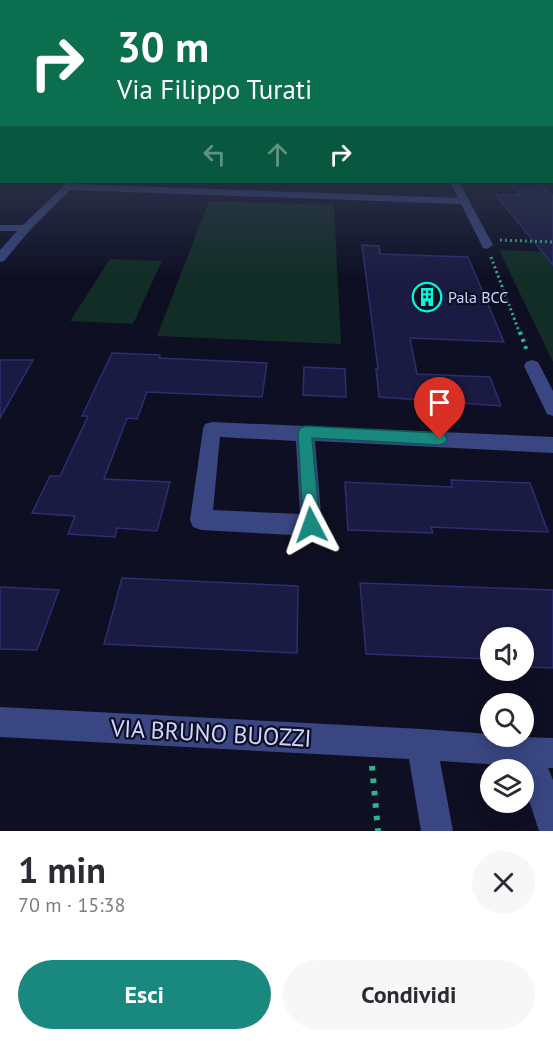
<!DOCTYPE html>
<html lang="it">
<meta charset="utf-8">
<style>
:root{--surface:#fff;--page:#f7f7f7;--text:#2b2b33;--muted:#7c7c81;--accent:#19887f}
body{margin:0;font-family:"PT Sans",sans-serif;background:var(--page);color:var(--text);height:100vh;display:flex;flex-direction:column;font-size:22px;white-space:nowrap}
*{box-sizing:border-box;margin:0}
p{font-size:20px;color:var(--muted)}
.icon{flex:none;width:33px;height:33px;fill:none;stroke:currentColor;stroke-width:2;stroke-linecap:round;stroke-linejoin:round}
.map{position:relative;height:831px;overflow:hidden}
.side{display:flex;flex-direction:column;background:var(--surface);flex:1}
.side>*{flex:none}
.hud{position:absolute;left:0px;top:0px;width:554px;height:183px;box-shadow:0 3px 15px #0003;background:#0b6e4f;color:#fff;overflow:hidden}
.buttons{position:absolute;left:480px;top:627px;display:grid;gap:12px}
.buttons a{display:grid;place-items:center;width:54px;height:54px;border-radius:50%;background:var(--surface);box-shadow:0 3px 15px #0003;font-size:30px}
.pin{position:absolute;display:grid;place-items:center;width:51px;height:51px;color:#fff;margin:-62px -26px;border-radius:50% 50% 50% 0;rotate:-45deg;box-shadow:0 0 6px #0007}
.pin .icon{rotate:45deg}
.me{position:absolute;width:66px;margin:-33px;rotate:356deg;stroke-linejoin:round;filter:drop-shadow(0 0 4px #0008)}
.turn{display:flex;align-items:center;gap:21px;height:126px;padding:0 18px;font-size:27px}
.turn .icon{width:78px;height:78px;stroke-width:2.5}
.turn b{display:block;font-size:42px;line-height:51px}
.lanes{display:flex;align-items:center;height:57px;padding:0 18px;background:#0003;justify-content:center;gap:30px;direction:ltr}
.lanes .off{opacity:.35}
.round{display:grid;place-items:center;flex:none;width:63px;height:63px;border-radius:32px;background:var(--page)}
.overview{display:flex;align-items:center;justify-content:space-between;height:102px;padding:0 18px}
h1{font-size:36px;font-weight:600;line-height:45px}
.cta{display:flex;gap:12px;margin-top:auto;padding:12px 18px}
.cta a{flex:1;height:69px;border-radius:36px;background:var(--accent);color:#fff;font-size:24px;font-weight:600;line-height:69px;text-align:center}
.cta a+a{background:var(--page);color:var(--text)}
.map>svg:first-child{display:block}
</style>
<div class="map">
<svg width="553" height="831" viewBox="0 0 553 831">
<rect width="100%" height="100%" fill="#0e0f23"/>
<g fill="#112d26">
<polygon points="209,201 334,205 341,344 157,336"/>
<polygon points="499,250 553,252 553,362"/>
<polygon points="110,259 162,261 133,324 70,321"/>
</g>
<g fill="#1a1b43" stroke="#2c2e6f" stroke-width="1.5">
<polygon points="508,182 537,182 553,196 553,265 496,195 521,195"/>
<polygon points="362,245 379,246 380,254 468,257 504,342 410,338 417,374 490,377 501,406 379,397 376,369 378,369"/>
<polygon points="112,353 160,355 159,358 267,363 262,397 147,392 137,419 127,418 104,479 170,482 157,531 117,528 115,537 68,534 75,516 32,513 50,476 60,476 88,416 82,416"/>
<polygon points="0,360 33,360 0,418"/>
<polygon points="304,367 345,369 346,397 303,395"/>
<polygon points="451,480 530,483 548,532 431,527 433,533 348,530 345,482 452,487"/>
<polygon points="122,578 298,586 297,653 104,644"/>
<polygon points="360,583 553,590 553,668 526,667 524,638 490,638 490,659 366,654"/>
<polygon points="0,587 59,590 37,650 0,649"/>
</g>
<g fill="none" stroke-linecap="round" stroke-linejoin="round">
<g stroke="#2fb38f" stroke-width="3" stroke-dasharray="2 3" stroke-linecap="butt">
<polyline points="500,240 553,242"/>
<polyline points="491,257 520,334"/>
</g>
<polyline stroke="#2fb38f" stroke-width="4" stroke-dasharray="3 4.5" stroke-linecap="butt" points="520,332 527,351"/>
<polyline stroke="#2fb38f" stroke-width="6" stroke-dasharray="4.5 8" stroke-linecap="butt" points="372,766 378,831"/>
<g fill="#394681" fill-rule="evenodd">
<polygon points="68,182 77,182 76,184 458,198 450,182 459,182 493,245 487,249 483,248 461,204 70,190 30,230 4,261 0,262 0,250 17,231 0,231 0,225 23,225"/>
<polygon points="532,360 538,362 553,391 553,416 547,414 524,366 526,362"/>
<path d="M212 422 553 437V453L315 441 322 525 319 532 311 536 201 530 193 527 190 520 203 429 205 424ZM220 437 296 441 300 514 213 510Z"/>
<polygon points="0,707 422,729 490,734 490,736 553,738 553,768 548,768 553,780 553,831 539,831 524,785 524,770 518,770 517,766 440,761 453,831 421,831 409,759 0,737"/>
</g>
</g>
<linearGradient id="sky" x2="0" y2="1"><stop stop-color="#080813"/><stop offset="0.58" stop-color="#303750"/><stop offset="1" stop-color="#303750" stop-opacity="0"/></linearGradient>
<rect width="553" height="279" fill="url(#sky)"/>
<polygon fill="#19887f" stroke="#105853" stroke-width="1.5" points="305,426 440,433 445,435 447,439 445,443 440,445 312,438 320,525 317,531 311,533 306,531 303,525 298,432 300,428"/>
<defs>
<g id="building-ring" transform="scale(1.5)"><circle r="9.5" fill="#0e0f23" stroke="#02f9dc" stroke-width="1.5"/><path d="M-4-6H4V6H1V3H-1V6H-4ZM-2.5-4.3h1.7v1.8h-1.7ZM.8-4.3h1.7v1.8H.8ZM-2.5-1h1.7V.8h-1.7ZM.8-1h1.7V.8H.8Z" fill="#02f9dc"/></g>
</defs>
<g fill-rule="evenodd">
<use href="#building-ring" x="427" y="297"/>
</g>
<g text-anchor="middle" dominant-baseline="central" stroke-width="4.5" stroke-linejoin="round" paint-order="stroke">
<g font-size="16" fill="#d0d5ff" stroke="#0e0f23" text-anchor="start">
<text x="448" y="297">Pala BCC</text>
</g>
<g font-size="24" fill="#d0d5ff" stroke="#0e0f23">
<text transform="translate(211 733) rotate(3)">VIA BRUNO BUOZZI</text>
</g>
</g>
</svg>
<div class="buttons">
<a><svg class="icon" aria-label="sound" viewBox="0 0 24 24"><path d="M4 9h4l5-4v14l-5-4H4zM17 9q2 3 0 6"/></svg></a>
<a><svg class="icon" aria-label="search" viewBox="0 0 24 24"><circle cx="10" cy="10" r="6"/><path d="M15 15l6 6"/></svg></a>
<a><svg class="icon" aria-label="layers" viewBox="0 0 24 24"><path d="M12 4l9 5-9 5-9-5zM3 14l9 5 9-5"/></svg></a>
</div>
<div class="pin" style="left:440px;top:439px;background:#d93025"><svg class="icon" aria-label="arrive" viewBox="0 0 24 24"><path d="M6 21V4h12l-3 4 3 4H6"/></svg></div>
<svg class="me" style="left:311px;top:525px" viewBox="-20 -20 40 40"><path d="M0-17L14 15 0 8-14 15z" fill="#19887f" stroke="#fff" stroke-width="4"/></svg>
<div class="hud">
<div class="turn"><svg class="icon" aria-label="right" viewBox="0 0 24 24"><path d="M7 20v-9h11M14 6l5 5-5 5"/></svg><div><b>30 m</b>Via Filippo Turati</div></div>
<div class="lanes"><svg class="icon off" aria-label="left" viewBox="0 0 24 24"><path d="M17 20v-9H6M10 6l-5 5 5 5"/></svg><svg class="icon off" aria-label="ahead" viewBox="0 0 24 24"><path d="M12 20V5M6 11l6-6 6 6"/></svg><svg class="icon" aria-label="right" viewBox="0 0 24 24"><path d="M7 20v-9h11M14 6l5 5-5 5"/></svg></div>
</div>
</div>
<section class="side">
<div class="overview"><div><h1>1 min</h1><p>70 m · 15:38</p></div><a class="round"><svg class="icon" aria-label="close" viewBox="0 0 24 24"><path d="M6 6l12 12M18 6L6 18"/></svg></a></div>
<div class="cta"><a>Esci</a><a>Condividi</a></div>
</section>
